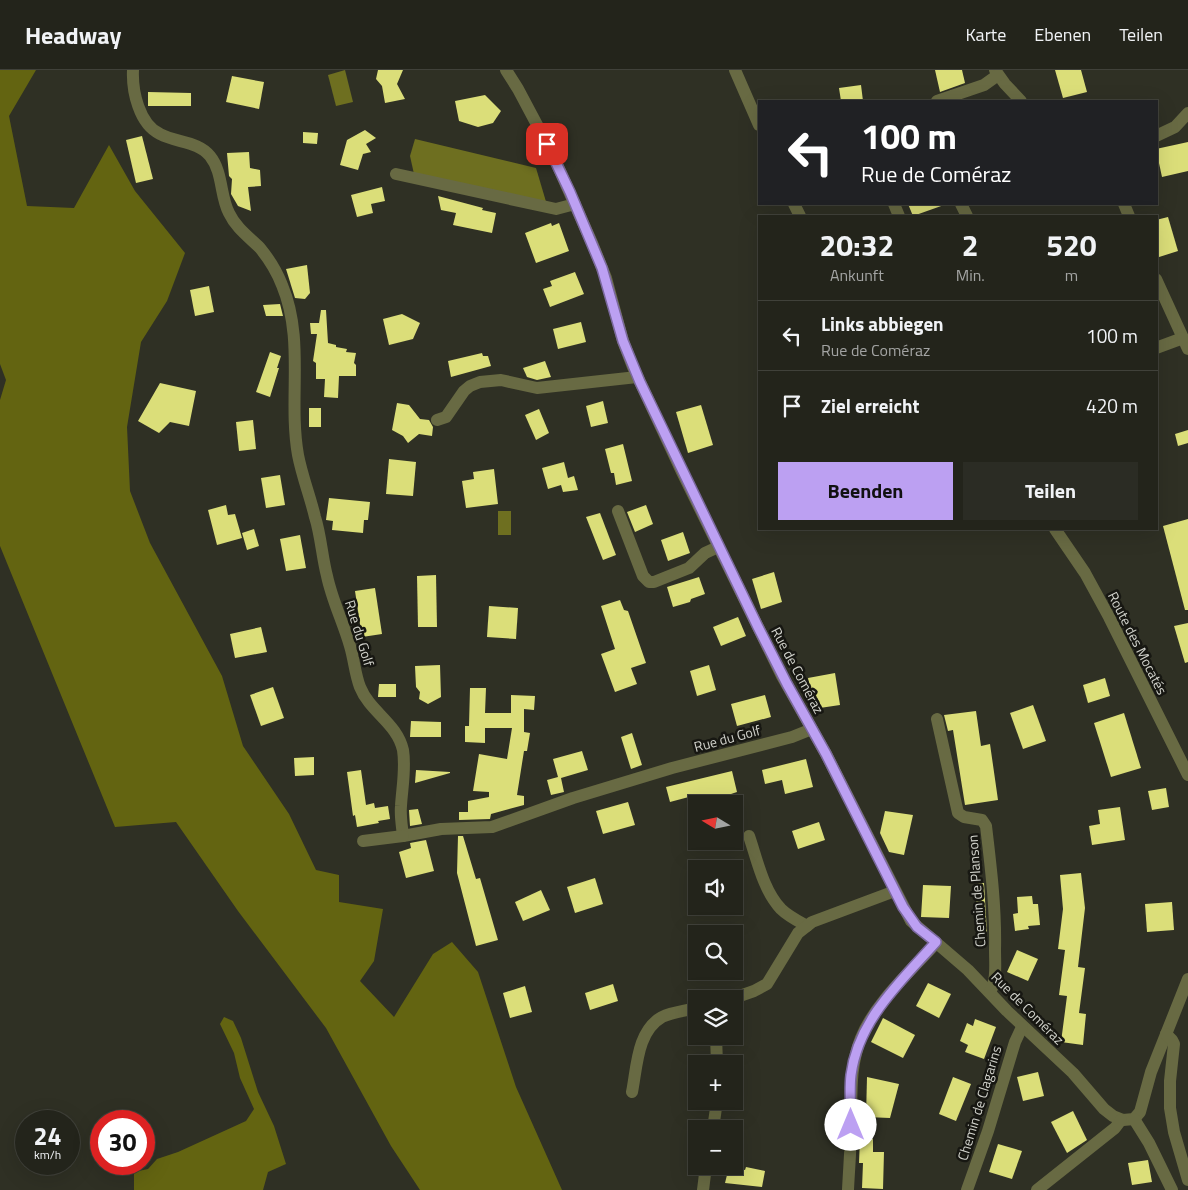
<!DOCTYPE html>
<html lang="de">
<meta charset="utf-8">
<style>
:root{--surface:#23241b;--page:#2b2c24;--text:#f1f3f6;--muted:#a3a4a3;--line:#40413a;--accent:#bca0f2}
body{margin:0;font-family:"Titillium Web",sans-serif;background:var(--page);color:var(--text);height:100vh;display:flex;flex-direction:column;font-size:19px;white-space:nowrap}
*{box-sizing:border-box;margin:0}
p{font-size:16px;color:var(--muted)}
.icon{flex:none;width:28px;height:28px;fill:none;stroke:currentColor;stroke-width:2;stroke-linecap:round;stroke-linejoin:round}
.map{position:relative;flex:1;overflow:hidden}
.sheet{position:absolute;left:758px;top:145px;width:400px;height:315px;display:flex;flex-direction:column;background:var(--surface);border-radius:0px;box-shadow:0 5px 20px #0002,0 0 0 1px var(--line)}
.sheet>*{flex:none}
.banner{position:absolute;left:758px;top:30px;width:400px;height:105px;border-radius:0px;box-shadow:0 5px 20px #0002,0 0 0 1px var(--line);background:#202124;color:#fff;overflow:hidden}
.needle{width:32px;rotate:280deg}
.buttons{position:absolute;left:688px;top:725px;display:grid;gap:10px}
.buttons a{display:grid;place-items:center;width:55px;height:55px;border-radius:0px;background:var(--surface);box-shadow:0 5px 20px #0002,0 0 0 1px var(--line);font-size:25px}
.speed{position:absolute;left:15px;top:1040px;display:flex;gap:10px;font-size:25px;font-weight:700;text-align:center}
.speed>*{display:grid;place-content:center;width:65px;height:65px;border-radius:50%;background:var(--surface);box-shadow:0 5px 20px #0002,0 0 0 1px var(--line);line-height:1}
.speed small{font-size:12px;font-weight:400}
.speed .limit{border:8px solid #d22;background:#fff;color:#111}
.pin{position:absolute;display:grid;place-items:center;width:42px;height:42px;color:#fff;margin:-21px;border-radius:10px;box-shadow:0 2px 8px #0006}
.me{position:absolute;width:55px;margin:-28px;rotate:0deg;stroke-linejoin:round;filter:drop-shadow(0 0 4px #0008)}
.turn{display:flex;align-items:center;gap:18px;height:105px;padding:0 20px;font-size:22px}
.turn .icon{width:65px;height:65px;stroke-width:2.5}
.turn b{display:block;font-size:35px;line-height:42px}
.eta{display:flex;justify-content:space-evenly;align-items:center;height:85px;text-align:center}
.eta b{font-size:30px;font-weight:700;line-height:35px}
.button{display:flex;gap:10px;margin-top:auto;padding:10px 20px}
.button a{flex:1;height:58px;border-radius:0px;background:var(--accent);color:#111;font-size:20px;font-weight:700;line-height:58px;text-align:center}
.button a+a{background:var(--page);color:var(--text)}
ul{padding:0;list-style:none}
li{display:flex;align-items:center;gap:15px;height:70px;padding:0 20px;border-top:1px solid var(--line)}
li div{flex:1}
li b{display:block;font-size:19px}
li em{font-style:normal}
header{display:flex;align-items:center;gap:30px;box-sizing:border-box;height:70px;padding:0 25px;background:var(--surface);border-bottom:1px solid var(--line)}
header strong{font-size:24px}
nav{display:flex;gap:28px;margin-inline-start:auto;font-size:18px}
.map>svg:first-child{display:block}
</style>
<header>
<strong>Headway</strong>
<nav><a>Karte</a><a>Ebenen</a><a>Teilen</a></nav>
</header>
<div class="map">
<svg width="1188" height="1120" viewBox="0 0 1188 1120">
<rect width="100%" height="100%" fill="#2f3024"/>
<g fill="#636411">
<polygon points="0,0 36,0 9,46 27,136 74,138 109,75 135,121 185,183 167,231 141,272 127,357 130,421 150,473 222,606 243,676 289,744 316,800 339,805 339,832 383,839 374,891 360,911 394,947 433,884 452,872 478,902 516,1017 562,1120 420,1120 391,1076 326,958 238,841 176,752 115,757 0,476 0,330 6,310 0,294"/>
<polygon points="224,947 233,951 241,968 258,1022 274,1056 286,1094 268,1102 263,1120 134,1120 134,1102 148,1099 157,1089 178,1082 246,1051 254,1039 240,1008 234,983 220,954"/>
</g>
<g fill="#6e6f20">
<polygon points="345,0 353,32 336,36 328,5"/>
<polygon points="415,69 536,98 547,135 414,104 410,86"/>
<rect x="498" y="441" width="13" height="24"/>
</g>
<g fill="#dbde79">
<polygon points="378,0 403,0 397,14 405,29 385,33 382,16 376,9"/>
<polygon points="935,0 962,0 965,13 940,22"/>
<polygon points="1055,0 1081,0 1087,22 1063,28"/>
<polygon points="232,6 264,12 259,39 226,32"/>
<polygon points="861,15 863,31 841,31 839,18"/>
<polygon points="148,22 191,23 191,36 148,36"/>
<polygon points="485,25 501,41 493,53 478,57 459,51 455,31"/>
<polygon points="365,60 376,68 366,74 371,82 363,84 358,100 340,95 347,70"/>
<polygon points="303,62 318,63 317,74 303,73"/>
<polygon points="142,66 153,109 136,113 126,70"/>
<polygon points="1188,72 1188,101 1162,107 1156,79"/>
<polygon points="249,82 250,98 260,100 261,116 248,117 251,141 238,136 231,124 232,109 229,106 227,83"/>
<polygon points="382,117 385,131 371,134 373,143 357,147 351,125"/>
<polygon points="438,126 483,138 482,140 496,143 492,163 453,155 456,143 441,140"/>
<polygon points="908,134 944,134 944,135 913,146"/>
<polygon points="1168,147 1178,181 1156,188 1156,150"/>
<polygon points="551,153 552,156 559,153 569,181 536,193 525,163"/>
<polygon points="307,195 310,223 305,229 295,228 286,199"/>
<polygon points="575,202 584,224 550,237 543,219 552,216 550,211"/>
<polygon points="209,216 214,242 195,246 190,220"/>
<polygon points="280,234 283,246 266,246 263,235"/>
<polygon points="321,240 326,240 328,273 336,275 336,277 347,279 346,282 356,283 354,293 356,295 356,306 339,306 338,328 324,327 325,309 316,309 316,293 313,291 317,264 311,264 310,253 319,253"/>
<polygon points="402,244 420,253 413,269 389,275 383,249"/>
<polygon points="581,252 586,272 558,279 553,259"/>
<polygon points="270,282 281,286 277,298 279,298 270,327 256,322"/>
<polygon points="482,283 483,286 488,286 491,296 451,307 448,291"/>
<polygon points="545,291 551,307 537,310 527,307 523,298"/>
<polygon points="160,313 196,321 189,356 170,352 159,363 138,351"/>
<polygon points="603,331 608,353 591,357 586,336"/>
<polygon points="397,333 409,335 420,349 429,350 433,357 432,366 419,364 408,373 403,366 392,360"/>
<polygon points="701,335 713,375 688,383 676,342"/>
<rect x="309" y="338" width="12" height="19"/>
<polygon points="539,339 549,363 536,370 525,345"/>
<polygon points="253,350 256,379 239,381 236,352"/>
<polygon points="1188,360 1188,373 1178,376 1175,364"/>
<polygon points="623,374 632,411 616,415 614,403 611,403 605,379"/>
<polygon points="389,389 416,392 413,426 386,424"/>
<polygon points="564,392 568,408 574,406 578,420 563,422 561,415 548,419 542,398"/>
<polygon points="494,399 498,434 466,438 462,411 474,409 473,402"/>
<polygon points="280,405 285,435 266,438 261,408"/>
<polygon points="329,428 370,432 368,450 364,450 363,463 332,460 333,451 326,450"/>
<polygon points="226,435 228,445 235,444 242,468 217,475 208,440"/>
<polygon points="646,435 653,454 635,462 627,442"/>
<polygon points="600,443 616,485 603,490 586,447"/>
<polygon points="1188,449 1188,540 1185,540 1163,456"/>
<polygon points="254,459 259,476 247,480 242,463"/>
<polygon points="683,462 690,483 668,491 661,470"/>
<polygon points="300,465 306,498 286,501 280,469"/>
<polygon points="774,502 782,532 761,539 752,509"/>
<polygon points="436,505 437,557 418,557 417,506"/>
<polygon points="699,507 705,524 691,529 690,532 673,537 667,517"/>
<polygon points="375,518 382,564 362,567 355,521"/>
<polygon points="620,530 624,540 628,541 646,593 631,598 637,614 615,622 601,584 615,579 601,536"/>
<polygon points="489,536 518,538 516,569 487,567"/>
<polygon points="738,547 746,566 721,576 713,557"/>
<polygon points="1188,553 1188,592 1185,593 1174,556"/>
<polygon points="261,557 267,582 235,588 230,564"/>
<polygon points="440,595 441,627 428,634 419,629 420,622 416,617 415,596"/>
<polygon points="709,595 716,620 697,626 690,601"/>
<polygon points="835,603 840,635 813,639 808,608"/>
<polygon points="1105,608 1110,626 1088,633 1083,615"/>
<polygon points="379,614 396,614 396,627 378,627"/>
<polygon points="273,617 284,648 261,656 250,625"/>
<polygon points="470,618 486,618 485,643 511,643 511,625 535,626 534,640 524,639 524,662 530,663 527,681 524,681 517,725 524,726 524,735 491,744 490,749 459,750 459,742 468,742 468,731 489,727 489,722 473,721 479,684 507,689 512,658 485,658 485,673 465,672 465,656 469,656"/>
<polygon points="765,625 771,647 737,656 731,634"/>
<polygon points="1033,635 1046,671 1023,679 1010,643"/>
<polygon points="976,641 981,676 990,674 998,730 965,735 953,660 948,661 944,645"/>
<polygon points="1124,643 1141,698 1111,707 1094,653"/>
<polygon points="411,651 441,652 441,667 410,667"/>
<polygon points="632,663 642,695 631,699 621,667"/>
<polygon points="582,681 588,700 561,708 564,722 551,725 547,710 558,707 553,689"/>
<polygon points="314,687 314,705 295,706 294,688"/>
<polygon points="806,689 813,717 785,724 782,710 765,714 762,700"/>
<polygon points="361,700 366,735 374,733 375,738 388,736 390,749 378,751 379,753 357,757 355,745 353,746 347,702"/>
<polygon points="416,700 450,702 450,703 415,713"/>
<polygon points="732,701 737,722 725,726 726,732 718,734 702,734 700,724 670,732 666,717"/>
<polygon points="1166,718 1169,737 1152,740 1148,721"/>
<polygon points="628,732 635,755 603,764 596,741"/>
<polygon points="1120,737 1125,770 1092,775 1089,756 1100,754 1098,740"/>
<polygon points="418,739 422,754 410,756 409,740"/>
<polygon points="885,741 913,745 904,785 889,782 880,763"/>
<polygon points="819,752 825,770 798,779 792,761"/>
<polygon points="458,766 463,766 476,809 480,808 498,870 476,876 457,803"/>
<polygon points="426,770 434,801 406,808 399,782 411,778 410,773"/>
<polygon points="1081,803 1085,838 1078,897 1085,898 1079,943 1086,944 1083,975 1061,972 1067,926 1059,925 1065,880 1058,879 1063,839 1060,805"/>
<polygon points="595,808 603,834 575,843 567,817"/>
<polygon points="984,813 987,863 979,864 975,814"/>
<polygon points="923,815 951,816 949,848 921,847"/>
<polygon points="541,820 550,840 523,851 515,832"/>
<polygon points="1032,826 1033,834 1038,834 1040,855 1028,856 1029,859 1015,861 1013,844 1018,843 1017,827"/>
<polygon points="1172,832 1174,860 1147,862 1145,834"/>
<polygon points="1017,880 1038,889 1028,911 1007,902"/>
<polygon points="928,913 951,924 939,948 916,936"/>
<polygon points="613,914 618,931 590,940 585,923"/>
<polygon points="525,916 532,942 510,948 503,923"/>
<polygon points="883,948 915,965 903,988 871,972"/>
<polygon points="975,949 996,957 984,989 965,982 968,975 960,971 967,953 973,956"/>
<polygon points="1038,1002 1044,1026 1023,1031 1017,1007"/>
<polygon points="867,1007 899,1014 890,1048 866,1047"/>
<polygon points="953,1007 971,1014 956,1051 939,1044"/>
<polygon points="1073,1041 1087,1070 1067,1083 1051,1052"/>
<polygon points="860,1068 873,1069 873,1082 884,1082 883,1119 862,1118 863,1093 859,1093"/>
<polygon points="998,1074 1022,1081 1012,1109 989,1102"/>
<polygon points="1148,1090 1152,1112 1132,1115 1128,1093"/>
<polygon points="729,1097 745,1100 746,1097 765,1101 762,1117 725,1113"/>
</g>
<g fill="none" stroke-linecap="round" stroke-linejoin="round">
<g stroke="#686a43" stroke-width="12">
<path d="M133 0C132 21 139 54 160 64 177 73 198 71 210 86 223 102 220 126 229 143 236 158 249 167 260 178 269 189 277 202 282 215 305 270 288 328 298 385 302 406 310 426 315 447 321 466 322 487 327 506 332 530 343 552 350 576 354 589 355 604 360 617 370 642 397 653 403 680 406 699 402 718 401 736 400 746 402 756 403 766L441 759 492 757 573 728 672 698 792 667 812 659"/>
<polyline points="506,0 518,19 552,83 592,173 606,208 623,271 633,297 682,402 782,606 826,684 911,851 968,900 1007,941 1073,1003 1104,1039 1113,1046 1123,1050 1134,1049 1140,1042 1151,1002 1188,909"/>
<polyline points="735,0 759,55"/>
<polyline points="995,0 1005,14 1021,31"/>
<polyline points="937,31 984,15 998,5"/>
<polyline points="1156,66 1175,57 1188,43"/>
<polyline points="396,104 556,139 575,134"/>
<polyline points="794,134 800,146"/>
<polyline points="894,134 899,146"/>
<polyline points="961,134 967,146"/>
<polyline points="1124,134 1129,146"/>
<polyline points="1156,209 1188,279"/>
<polyline points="1156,278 1183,268"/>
<polyline points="437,350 446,347 464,321 470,316 480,312 501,310 537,318 637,307"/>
<polyline points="618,441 643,506 649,512 654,512 689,498 705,483 718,477"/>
<polyline points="1055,459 1085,503 1109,547 1188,705"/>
<path d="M937 649 958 743 964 747 982 750 986 756C991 798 996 839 995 880 995 895 997 910 990 922"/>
<path d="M749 766C757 789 763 820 781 839 788 846 798 851 807 856"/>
<polyline points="363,771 403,766"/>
<polyline points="731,929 754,921 767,914 798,863 812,852 895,821"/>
<polyline points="1166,964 1172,970 1174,974 1170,1011 1170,1038 1174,1062 1188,1110"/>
<polyline points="716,966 717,994"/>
<path d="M632 1022C637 997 637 961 662 947 672 942 685 941 696 938"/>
<polyline points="1134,1049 1149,1073 1172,1120"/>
<polyline points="713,1059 717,1031"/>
<polyline points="703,1120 706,1096"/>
<path d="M848 1120C849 1098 851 1077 851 1055 852 1024 849 998 861 968 875 933 911 901 936 873"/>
<polyline points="967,1120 988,1061 1015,972 1022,957"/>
<polyline points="1037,1120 1115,1058 1121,1050"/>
</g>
</g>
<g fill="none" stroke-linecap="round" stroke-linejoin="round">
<g stroke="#7a689d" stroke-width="12">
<path id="route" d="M547 74 570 122 602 198 623 271 640 312 758 557 787 614 826 684 903 837 917 857 936 872C901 911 858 950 851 1005 849 1021 851 1039 851 1055"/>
</g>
<use href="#route" stroke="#bca0f2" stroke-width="9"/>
</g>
<g text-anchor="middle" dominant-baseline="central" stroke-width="5" stroke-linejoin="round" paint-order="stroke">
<g font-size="14" fill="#d2d3cc" stroke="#171712">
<text transform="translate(360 563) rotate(73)">Rue du Golf</text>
<text transform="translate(1138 573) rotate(63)">Route des Mocatés</text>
<text transform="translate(798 600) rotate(62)">Rue de Coméraz</text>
<text transform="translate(727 668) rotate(-15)">Rue du Golf</text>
<text transform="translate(976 821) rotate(-94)">Chemin de Planson</text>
<text transform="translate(1028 938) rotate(45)">Rue de Coméraz</text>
<text transform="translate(979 1033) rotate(-73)">Chemin de Clagarins</text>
</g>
</g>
</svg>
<div class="buttons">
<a><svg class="needle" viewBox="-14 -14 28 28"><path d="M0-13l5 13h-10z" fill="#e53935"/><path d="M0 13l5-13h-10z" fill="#a3a4a3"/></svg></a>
<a><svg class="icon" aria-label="sound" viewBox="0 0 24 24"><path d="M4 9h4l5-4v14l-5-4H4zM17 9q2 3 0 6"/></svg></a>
<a><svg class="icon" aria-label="search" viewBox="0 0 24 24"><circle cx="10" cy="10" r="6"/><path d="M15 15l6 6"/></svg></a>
<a><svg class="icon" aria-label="layers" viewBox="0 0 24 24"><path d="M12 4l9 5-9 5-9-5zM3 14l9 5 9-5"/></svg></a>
<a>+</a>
<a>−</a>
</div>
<div class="speed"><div>24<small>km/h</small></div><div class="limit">30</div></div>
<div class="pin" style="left:547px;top:74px;background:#d93025"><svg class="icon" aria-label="arrive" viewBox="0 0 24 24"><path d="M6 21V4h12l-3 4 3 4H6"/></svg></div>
<svg class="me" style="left:851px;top:1055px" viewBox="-20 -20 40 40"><circle r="19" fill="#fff"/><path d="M0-13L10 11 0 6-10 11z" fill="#bca0f2"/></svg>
<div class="banner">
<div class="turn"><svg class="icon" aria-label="left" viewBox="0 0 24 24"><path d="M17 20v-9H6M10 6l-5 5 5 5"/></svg><div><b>100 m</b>Rue de Coméraz</div></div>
</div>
<section class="sheet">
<div class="eta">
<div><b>20:32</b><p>Ankunft</p></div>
<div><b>2</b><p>Min.</p></div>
<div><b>520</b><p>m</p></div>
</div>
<ul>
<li><svg class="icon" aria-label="left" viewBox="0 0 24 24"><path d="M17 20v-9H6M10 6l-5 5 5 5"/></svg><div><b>Links abbiegen</b><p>Rue de Coméraz</p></div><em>100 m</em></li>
<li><svg class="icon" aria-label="arrive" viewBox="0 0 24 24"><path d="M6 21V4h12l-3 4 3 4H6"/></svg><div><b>Ziel erreicht</b></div><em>420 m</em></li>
</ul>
<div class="button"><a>Beenden</a><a>Teilen</a></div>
</section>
</div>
